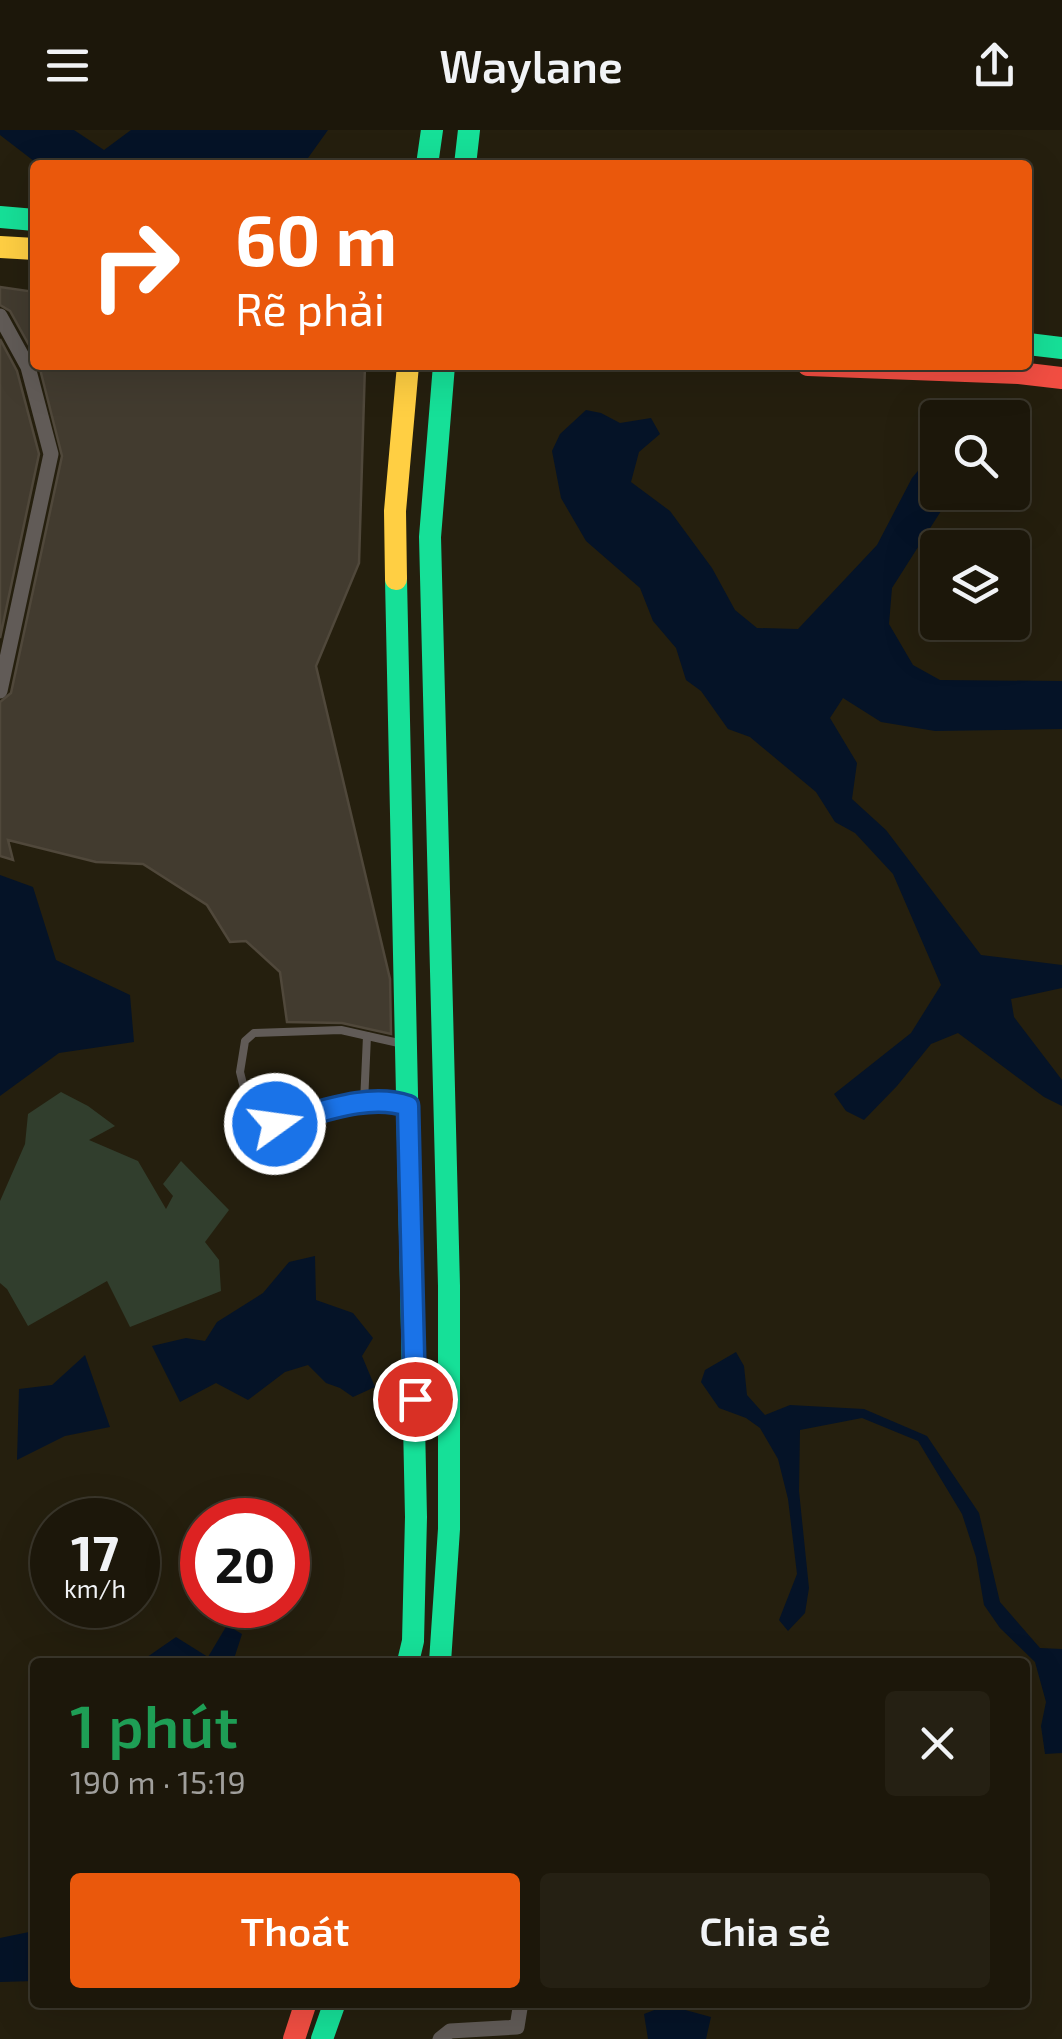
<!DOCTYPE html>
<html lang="vi">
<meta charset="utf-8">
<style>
:root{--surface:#1c170a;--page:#252013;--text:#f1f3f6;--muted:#a09f9c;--line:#3a362b;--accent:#ea580c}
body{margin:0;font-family:"Exo 2",sans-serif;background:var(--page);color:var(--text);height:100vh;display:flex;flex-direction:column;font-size:38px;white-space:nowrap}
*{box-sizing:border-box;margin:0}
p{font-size:32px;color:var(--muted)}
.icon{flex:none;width:55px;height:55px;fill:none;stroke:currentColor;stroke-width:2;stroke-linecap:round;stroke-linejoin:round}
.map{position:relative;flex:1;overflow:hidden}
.panel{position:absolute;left:30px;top:1528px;width:1000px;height:350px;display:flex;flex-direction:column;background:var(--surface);border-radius:10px;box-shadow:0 10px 40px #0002,0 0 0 2px var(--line)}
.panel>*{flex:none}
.guide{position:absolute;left:30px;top:30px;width:1002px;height:210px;border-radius:10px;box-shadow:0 10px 40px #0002,0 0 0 2px var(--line);background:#ea580c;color:#fff;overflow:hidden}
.buttons{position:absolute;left:920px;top:270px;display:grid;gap:20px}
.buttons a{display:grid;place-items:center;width:110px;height:110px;border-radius:10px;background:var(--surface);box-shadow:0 10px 40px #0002,0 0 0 2px var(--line);font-size:50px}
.speed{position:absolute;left:30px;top:1368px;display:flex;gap:20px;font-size:50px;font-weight:700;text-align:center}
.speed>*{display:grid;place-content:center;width:130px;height:130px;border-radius:50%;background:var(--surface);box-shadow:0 10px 40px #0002,0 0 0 2px var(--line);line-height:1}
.speed small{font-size:25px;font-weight:400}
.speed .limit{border:15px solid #d22;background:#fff;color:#111}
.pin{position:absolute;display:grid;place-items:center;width:85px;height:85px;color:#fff;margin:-42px;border:5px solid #fff;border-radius:50%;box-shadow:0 2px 10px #0007}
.me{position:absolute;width:110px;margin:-55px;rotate:76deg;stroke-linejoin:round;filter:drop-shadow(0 0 8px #0008)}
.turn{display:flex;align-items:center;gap:35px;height:210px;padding:0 40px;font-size:45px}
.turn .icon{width:130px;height:130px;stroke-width:2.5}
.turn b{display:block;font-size:70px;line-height:85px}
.round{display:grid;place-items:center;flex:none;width:105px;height:105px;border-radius:10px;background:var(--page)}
.headline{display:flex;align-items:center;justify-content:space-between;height:170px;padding:0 40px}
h1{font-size:60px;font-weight:600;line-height:75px;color:#1e9e55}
.primary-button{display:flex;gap:20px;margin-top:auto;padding:20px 40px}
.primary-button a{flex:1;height:115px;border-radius:10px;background:var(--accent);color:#fff;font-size:40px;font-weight:600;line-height:115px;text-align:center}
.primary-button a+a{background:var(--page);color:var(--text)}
header{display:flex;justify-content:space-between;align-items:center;height:130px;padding:0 40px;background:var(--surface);font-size:45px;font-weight:600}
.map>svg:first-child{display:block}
</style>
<header><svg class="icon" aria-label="menu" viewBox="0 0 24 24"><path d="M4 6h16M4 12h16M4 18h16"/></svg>Waylane<svg class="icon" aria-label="share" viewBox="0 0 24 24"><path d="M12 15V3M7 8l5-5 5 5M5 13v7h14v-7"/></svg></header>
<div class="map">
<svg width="1062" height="1909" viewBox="0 0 1062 1909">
<rect width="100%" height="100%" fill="#251f0e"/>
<polygon fill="#313e2d" points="61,962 88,976 115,996 89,1010 138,1031 166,1079 173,1066 163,1054 181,1031 229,1080 205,1112 219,1130 221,1161 130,1197 107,1151 28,1196 7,1159 0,1153 0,1071 25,1014 28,984"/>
<g fill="#051327">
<polygon points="0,0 74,0 104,20 131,0 328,0 303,35 39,35 0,5"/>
<polygon points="586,280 601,283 620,293 651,288 660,304 639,322 631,352 670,381 712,438 735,480 757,498 798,499 877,415 912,348 937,318 938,362 948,363 941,381 892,458 889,494 913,535 940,550 1062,551 1062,599 935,601 881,592 843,568 830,588 857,633 852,669 886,700 981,825 1062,835 1062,858 1011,869 1014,887 1062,950 1062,976 1044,967 958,903 931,914 897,956 864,990 846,981 834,964 911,903 941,855 893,744 855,703 835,692 816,662 750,607 728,599 701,561 686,550 676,518 653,491 640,458 586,411 561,368 552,321 560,304"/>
<polygon points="0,745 33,757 56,830 130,865 134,912 59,923 0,966"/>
<polygon points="315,1126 316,1170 353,1183 373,1208 362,1226 375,1257 353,1267 340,1258 326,1253 308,1235 285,1242 248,1270 216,1253 180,1272 152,1216 186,1208 205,1211 217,1192 263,1163 289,1132"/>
<polygon points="736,1222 744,1236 747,1265 765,1285 790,1275 864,1279 927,1306 979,1383 1000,1472 1040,1518 1062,1519 1062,1623 1045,1624 1041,1596 1046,1572 1035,1532 1000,1498 984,1475 976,1427 962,1384 918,1311 862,1288 800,1300 799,1361 809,1458 805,1483 788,1501 779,1490 797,1444 788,1369 778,1329 760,1298 746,1288 719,1278 701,1252 705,1240"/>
<polygon points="85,1225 110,1297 65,1306 17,1330 19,1259 52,1255"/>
<polygon points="227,1495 242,1504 233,1532 140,1532 176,1507 208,1527"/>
<polygon points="35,1795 35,1851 0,1852 0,1808 29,1802"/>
<polygon points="667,1875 711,1887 706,1909 648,1909 644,1884"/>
</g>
<g fill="#423b2f" stroke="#50483b" stroke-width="2.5">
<polygon points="0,157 35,162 35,226 10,181 0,175"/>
<polygon points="0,209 17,241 39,324 0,508"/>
<polygon points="39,235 365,235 359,433 316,536 390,849 391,904 342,893 287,892 280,842 246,811 230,812 207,775 143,734 96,732 8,710 13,730 0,726 0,572 11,563 62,326"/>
</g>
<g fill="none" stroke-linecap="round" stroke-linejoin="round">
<g stroke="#615b57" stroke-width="8">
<path d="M403 914 341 900 254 903 245 911 240 942 252 990 261 994 275 995C314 985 366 962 405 975"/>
<polyline points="364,973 367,906"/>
</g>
<g stroke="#615b57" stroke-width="15">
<polyline points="0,186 28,237 51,324 0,561"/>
<polyline points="440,1909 450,1901 517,1897 521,1872"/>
</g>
<g stroke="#16e098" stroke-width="22">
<polyline points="427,35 432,0"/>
<polyline points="465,35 469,0"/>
<polyline points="0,87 35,90"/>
<polyline points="1028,214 1062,218"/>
<polyline points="396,449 416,1387 413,1511 408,1532"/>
<polyline points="440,1532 449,1399 449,1156 430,407 444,235"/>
<polyline points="322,1909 335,1872"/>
</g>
<g stroke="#ffcf43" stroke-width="22">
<polyline points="0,117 35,119"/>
<polyline points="396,449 395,381 408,235"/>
</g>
<g stroke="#f24e42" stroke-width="22">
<polyline points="808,235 1019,243 1062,248"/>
<polyline points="294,1909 306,1872"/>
</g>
</g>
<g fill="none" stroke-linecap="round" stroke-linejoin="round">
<g stroke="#114b97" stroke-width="25">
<path id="route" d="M275 994C316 984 367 962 408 976L415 1269"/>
</g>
<use href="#route" stroke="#1a73e8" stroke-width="18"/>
</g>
</svg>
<div class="buttons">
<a><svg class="icon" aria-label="search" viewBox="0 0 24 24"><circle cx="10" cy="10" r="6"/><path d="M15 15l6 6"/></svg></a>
<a><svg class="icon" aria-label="layers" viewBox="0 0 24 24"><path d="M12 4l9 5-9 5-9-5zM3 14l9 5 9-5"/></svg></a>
</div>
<div class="speed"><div>17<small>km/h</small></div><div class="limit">20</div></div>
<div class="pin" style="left:415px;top:1269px;background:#d93025"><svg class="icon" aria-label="arrive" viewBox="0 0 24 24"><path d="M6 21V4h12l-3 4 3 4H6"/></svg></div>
<svg class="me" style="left:275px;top:994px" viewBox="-20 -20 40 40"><circle r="17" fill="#1a73e8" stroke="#fff" stroke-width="3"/><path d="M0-11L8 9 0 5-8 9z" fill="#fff"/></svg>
<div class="guide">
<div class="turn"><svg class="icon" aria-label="right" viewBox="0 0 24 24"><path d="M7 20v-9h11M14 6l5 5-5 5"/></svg><div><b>60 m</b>Rẽ phải</div></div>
</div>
<section class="panel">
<div class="headline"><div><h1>1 phút</h1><p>190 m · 15:19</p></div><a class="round"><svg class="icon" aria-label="close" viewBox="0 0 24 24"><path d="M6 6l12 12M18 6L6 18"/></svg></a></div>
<div class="primary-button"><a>Thoát</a><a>Chia sẻ</a></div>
</section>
</div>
